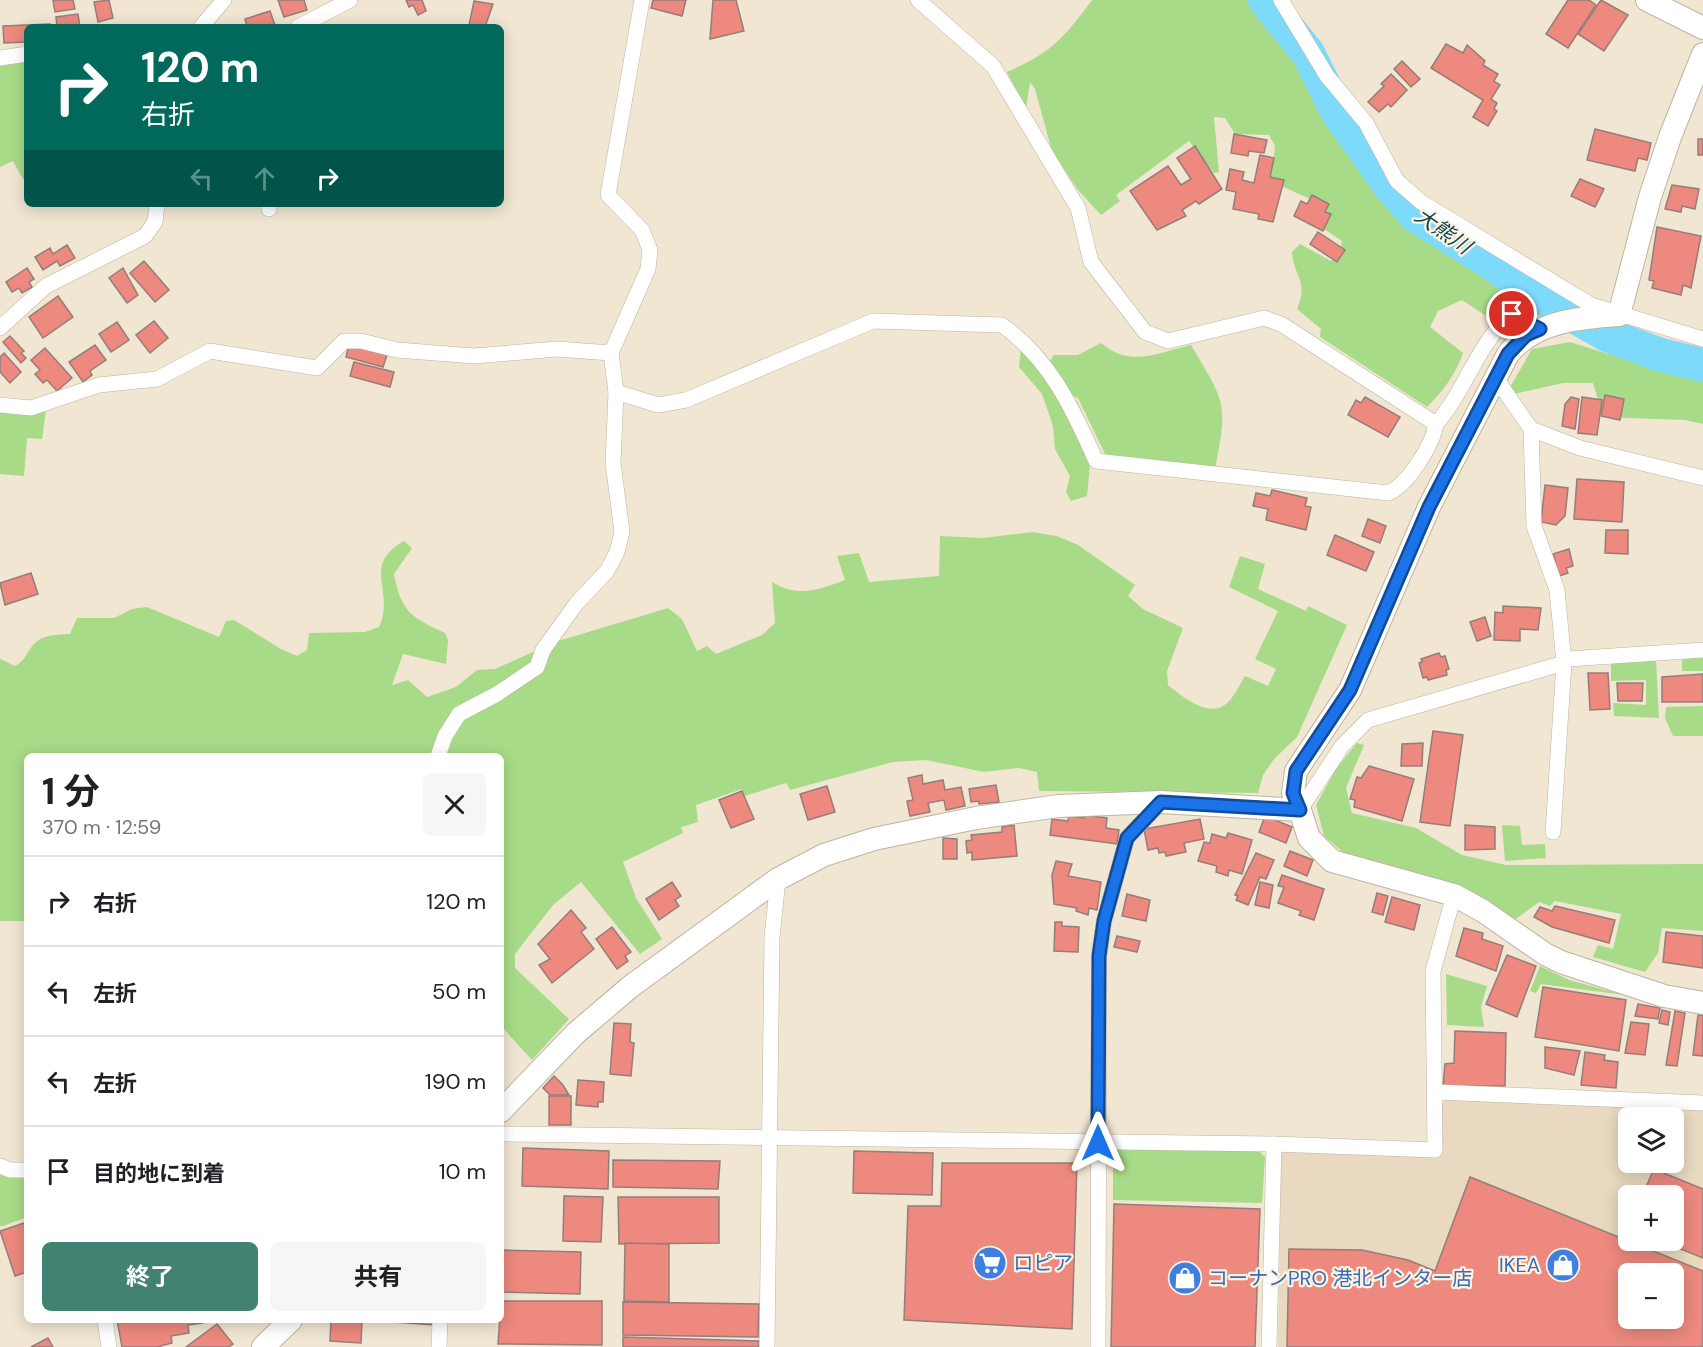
<!DOCTYPE html>
<html lang="ja">
<meta charset="utf-8">
<style>
:root{--surface:#fff;--page:#f6f6f6;--text:#202124;--muted:#757577;--line:#e0e0e0;--accent:#418273}
body{margin:0;font-family:"DM Sans","Noto Sans JP",sans-serif;background:var(--page);color:var(--text);height:100vh;display:flex;flex-direction:column;font-size:22px;white-space:nowrap}
*{box-sizing:border-box;margin:0}
p{font-size:20px;color:var(--muted)}
.icon{flex:none;width:33px;height:33px;fill:none;stroke:currentColor;stroke-width:2;stroke-linecap:round;stroke-linejoin:round}
.map{position:relative;flex:1;overflow:hidden}
.details{position:absolute;left:24px;top:753px;width:480px;height:570px;display:flex;flex-direction:column;background:var(--surface);border-radius:9px;box-shadow:0 3px 15px #0003}
.details>*{flex:none}
.guide{position:absolute;left:24px;top:24px;width:480px;height:183px;border-radius:9px;box-shadow:0 3px 15px #0003;background:#00695c;color:#fff;overflow:hidden}
.buttons{position:absolute;left:1618px;top:1107px;display:grid;gap:12px}
.buttons a{display:grid;place-items:center;width:66px;height:66px;border-radius:9px;background:var(--surface);box-shadow:0 3px 15px #0003;font-size:30px}
.pin{position:absolute;display:grid;place-items:center;width:51px;height:51px;color:#fff;margin:-26px;border:3px solid #fff;border-radius:50%;box-shadow:0 2px 6px #0007}
.me{position:absolute;width:66px;margin:-33px;rotate:0deg;stroke-linejoin:round;filter:drop-shadow(0 0 4px #0008)}
.turn{display:flex;align-items:center;gap:21px;height:126px;padding:0 18px;font-size:27px}
.turn .icon{width:78px;height:78px;stroke-width:2.5}
.turn b{display:block;font-size:42px;line-height:51px}
.lanes{display:flex;align-items:center;height:57px;padding:0 18px;background:#0003;justify-content:center;gap:30px;direction:ltr}
.lanes .off{opacity:.35}
.round{display:grid;place-items:center;flex:none;width:63px;height:63px;border-radius:9px;background:var(--page)}
.summary{display:flex;align-items:center;justify-content:space-between;height:102px;padding:0 18px}
h1{font-size:36px;font-weight:700;line-height:45px}
.cta{display:flex;gap:12px;margin-top:auto;padding:12px 18px}
.cta a{flex:1;height:69px;border-radius:9px;background:var(--accent);color:#fff;font-size:24px;font-weight:700;line-height:69px;text-align:center}
.cta a+a{background:var(--page);color:var(--text)}
ul{padding:0;list-style:none}
li{display:flex;align-items:center;gap:18px;height:90px;padding:0 18px;border-top:2px solid var(--line)}
li div{flex:1}
li b{display:block;font-size:22px}
li em{font-style:normal}
.map>svg:first-child{display:block}
</style>
<div class="map">
<svg width="1703" height="1347" viewBox="0 0 1703 1347">
<rect width="100%" height="100%" fill="#f1e6d2"/>
<path fill="#e8d9c0" fill-rule="evenodd" d="M1447 1099 1703 1109V1347H1278L1281 1151 1438 1154 1439 1108ZM1629 1118H1674V1162H1629ZM1629 1196H1674V1240H1629ZM1629 1274H1674V1318H1629Z"/>
<g fill="#a7db88">
<path d="M1092 0H1272L1310 51 1343 112 1393 184 1419 213 1458 236 1483 262 1518 286 1497 323 1462 300 1438 311 1430 327 1463 353C1456 374 1443 391 1427 407L1320 337 1321 329 1297 309C1309 280 1294 278 1292 252L1300 244 1331 261 1339 256 1342 241 1318 225 1326 206 1270 181 1275 146 1269 135 1235 134 1225 118 1214 117 1219 172 1214 173 1189 141 1116 195 1120 201 1101 215 1078 190 1052 151 1035 89 1030 82 1026 109 1007 72C1051 53 1064 38 1092 0Z"/>
<polygon points="27,62 27,178 23,179 13,161 0,167 0,64"/>
<polygon points="1570,342 1679,376 1703,378 1703,424 1685,420 1603,417 1593,383 1563,383 1505,396 1532,349"/>
<path d="M1101 343C1130 368 1157 353 1191 345 1226 404 1228 403 1215 471L1106 456 1078 398 1073 396 1049 362 1054 355H1078Z"/>
<polygon points="1021,348 1077,401 1103,457 1090,464 1087,496 1071,501 1066,492 1070,476 1055,449 1053,426 1042,394 1019,367"/>
<polygon points="46,410 42,439 27,438 24,476 0,474 0,411"/>
<path d="M1032 532 1057 536 1078 545 1135 585 1128 596 1143 609 1183 628 1167 671 1168 685C1183 697 1212 722 1230 700 1236 693 1240 684 1245 676L1268 686 1276 669 1255 659 1278 611 1229 587 1240 556 1265 564 1258 589 1306 611 1308 606 1347 625 1297 737 1274 759 1263 775 1258 793 1039 791 1037 772 1019 768 984 772 926 760 893 762 790 790 786 783 745 796 742 789 696 805 698 822 681 827 683 833 623 862 636 898 662 939 640 954 581 882 553 905 515 954V968L569 1019 532 1060 501 1026V756H27V921H0V659L15 666C26 660 26 653 34 644 43 634 57 635 70 634L77 618H114L132 609 147 607 219 637 226 621 234 620 281 649 297 656 307 650 309 633 365 632 379 627C396 591 360 566 404 541L412 548 394 574C401 612 412 618 445 633L448 640 446 664 403 654 392 685 408 680 427 697 456 687 477 670 495 669 555 642 668 608 682 619 697 651 707 646 716 654 762 635 775 623 772 582C798 598 818 590 845 580L837 556 859 553 869 582 939 576 940 536 983 538Z"/>
<polygon points="1703,657 1703,671 1682,671 1682,658"/>
<polygon points="1656,659 1659,718 1614,716 1613,703 1646,705 1646,680 1611,681 1611,662"/>
<polygon points="1703,706 1703,736 1673,736 1665,718 1666,707"/>
<polygon points="1357,743 1364,745 1346,788 1352,813 1416,828 1462,855 1506,865 1703,864 1703,931 1662,928 1658,953 1645,972 1593,957 1598,945 1613,949 1621,914 1555,901 1550,906 1539,902 1513,921 1462,886 1346,855 1324,836 1316,805 1336,769"/>
<polygon points="1502,825 1520,826 1522,845 1545,844 1546,858 1505,861"/>
<polygon points="1540,966 1569,980 1624,995 1541,984 1536,993 1530,991"/>
<polygon points="1446,974 1487,986 1481,1007 1484,1027 1447,1025"/>
<polygon points="1122,1147 1258,1150 1265,1157 1262,1203 1113,1200 1113,1152"/>
<polygon points="0,1175 27,1179 27,1217 3,1226 0,1226"/>
</g>
<g fill="none" stroke-linecap="round" stroke-linejoin="round">
<polyline stroke="#7edafb" stroke-width="34" points="1265,0 1308,53 1337,111 1390,186 1416,216 1484,258 1533,293 1607,335 1661,355 1703,365"/>
</g>
<g fill="#ed897e" stroke="#957d7a" stroke-width="1.5" fill-rule="evenodd">
<polygon points="53,0 73,0 75,9 55,12"/>
<polygon points="109,0 113,18 98,22 94,2"/>
<polygon points="278,0 304,0 307,10 284,17"/>
<polygon points="406,0 422,0 426,11 418,15 413,5 409,7"/>
<polygon points="653,0 686,0 682,16 651,8"/>
<polygon points="713,0 736,0 744,31 710,39"/>
<polygon points="1568,0 1589,0 1596,5 1568,48 1546,34"/>
<polygon points="1601,0 1628,15 1604,51 1578,34"/>
<polygon points="474,1 493,4 485,27 469,25"/>
<polygon points="270,11 275,25 247,27 245,19"/>
<polygon points="78,14 80,27 57,27 56,17"/>
<polygon points="50,24 51,27 27,27 27,42 4,43 3,26"/>
<polygon points="1446,44 1463,53 1467,45 1485,61 1483,65 1498,74 1494,81 1500,85 1491,99 1497,103 1494,109 1497,111 1488,126 1473,117 1483,100 1431,68"/>
<polygon points="1402,61 1420,79 1411,87 1394,69"/>
<polygon points="1391,74 1407,90 1391,107 1388,104 1379,112 1368,102 1384,86 1381,84"/>
<polygon points="1595,129 1651,143 1647,160 1638,158 1635,171 1587,160"/>
<polygon points="1234,134 1267,140 1264,153 1249,151 1248,156 1231,153"/>
<rect x="1698" y="139" width="5" height="16"/>
<polygon points="1195,146 1222,189 1199,204 1196,201 1182,210 1186,216 1157,230 1130,191 1168,166 1181,185 1191,179 1177,158"/>
<polygon points="1260,155 1274,158 1270,177 1284,180 1273,222 1258,219 1259,214 1233,209 1236,192 1226,190 1230,169 1244,172 1242,180 1254,183"/>
<polygon points="1580,179 1604,189 1595,207 1571,196"/>
<polygon points="1672,185 1699,189 1695,209 1682,206 1681,212 1665,209"/>
<polygon points="1312,195 1329,204 1325,212 1331,214 1323,231 1294,216 1301,201 1307,204"/>
<polygon points="1657,227 1701,236 1691,288 1683,285 1681,295 1652,288 1654,281 1649,280"/>
<polygon points="1318,232 1345,250 1337,262 1310,244"/>
<polygon points="67,245 75,258 60,266 57,261 43,270 35,257 50,248 53,254"/>
<polygon points="144,261 169,290 155,302 130,273"/>
<polygon points="27,268 34,279 29,282 32,287 22,293 19,288 12,292 6,282"/>
<polygon points="123,268 138,295 127,303 109,278"/>
<polygon points="58,296 73,317 43,338 29,317"/>
<polygon points="154,321 168,338 150,353 136,335"/>
<polygon points="117,322 129,340 111,352 99,334"/>
<polygon points="10,336 24,351 21,353 26,358 21,363 3,342"/>
<polygon points="95,345 106,360 90,371 92,375 83,382 69,362"/>
<polygon points="349,345 387,355 383,367 346,357"/>
<polygon points="45,348 72,378 57,391 47,380 43,383 35,374 40,370 31,360"/>
<polygon points="4,353 21,372 10,383 0,372 0,357"/>
<polygon points="354,362 394,372 390,387 350,376"/>
<polygon points="1605,395 1624,399 1620,420 1601,416"/>
<polygon points="1365,397 1400,417 1388,437 1348,415 1356,400 1361,403"/>
<polygon points="1571,397 1579,399 1575,429 1562,426 1565,404"/>
<polygon points="1582,397 1602,400 1597,435 1578,433"/>
<polygon points="1577,479 1624,482 1622,522 1574,519"/>
<polygon points="1545,485 1568,488 1565,516 1556,525 1541,522"/>
<polygon points="1272,490 1307,498 1305,506 1311,507 1306,530 1266,520 1268,509 1253,506 1256,493 1270,496"/>
<polygon points="1368,519 1386,526 1380,543 1362,536"/>
<polygon points="1606,530 1628,530 1628,554 1605,553"/>
<polygon points="1335,535 1374,552 1366,571 1327,555"/>
<polygon points="1569,549 1573,566 1566,568 1568,573 1559,576 1553,554"/>
<polygon points="31,573 38,594 5,605 0,583"/>
<polygon points="1503,606 1541,608 1538,630 1520,629 1520,641 1494,640 1495,612 1503,613"/>
<polygon points="1485,617 1491,636 1477,641 1470,622"/>
<polygon points="1439,653 1441,657 1445,656 1449,669 1446,670 1447,675 1428,680 1427,677 1423,678 1419,663 1422,662 1421,659"/>
<polygon points="1588,673 1608,673 1610,709 1590,710"/>
<polygon points="1703,674 1703,702 1662,702 1662,677"/>
<polygon points="1617,683 1643,683 1642,701 1618,701"/>
<polygon points="1433,731 1463,735 1450,826 1420,822"/>
<polygon points="1423,743 1422,766 1401,766 1402,744"/>
<polygon points="1369,766 1414,779 1402,821 1354,807 1355,800 1350,799 1357,777 1361,778"/>
<polygon points="922,775 923,784 943,780 945,790 961,787 965,806 946,810 944,800 928,803 930,812 910,816 907,801 913,800 908,778"/>
<polygon points="996,785 999,802 979,804 979,801 971,802 969,789"/>
<polygon points="827,786 835,812 808,820 800,794"/>
<polygon points="742,791 754,819 731,828 719,800"/>
<polygon points="1084,815 1107,818 1106,828 1119,830 1117,844 1050,835 1052,819 1068,821 1069,816 1084,818"/>
<polygon points="1265,816 1292,827 1286,843 1259,832"/>
<polygon points="1200,819 1204,839 1184,843 1186,852 1166,856 1165,852 1159,853 1158,848 1148,850 1144,829"/>
<polygon points="1014,825 1017,856 972,860 972,852 967,853 966,841 972,840 971,835 1002,832 1002,827"/>
<polygon points="1465,825 1495,827 1495,849 1465,850"/>
<polygon points="1228,833 1252,840 1242,874 1229,870 1228,876 1216,872 1217,866 1198,861 1204,842 1210,843 1212,834 1226,838"/>
<polygon points="943,838 957,839 957,859 943,859"/>
<polygon points="1290,851 1313,860 1307,876 1284,866"/>
<polygon points="1256,853 1274,860 1266,879 1260,877 1248,905 1236,900 1238,896 1235,895"/>
<polygon points="1056,861 1072,864 1068,876 1101,882 1097,910 1089,908 1088,915 1076,911 1077,908 1054,904 1052,875"/>
<polygon points="1282,875 1324,889 1314,920 1299,915 1301,911 1278,903 1284,887 1278,886"/>
<polygon points="672,882 681,896 675,900 679,906 659,920 646,899"/>
<polygon points="1260,882 1273,885 1269,908 1255,905"/>
<polygon points="1377,893 1388,896 1383,915 1372,912"/>
<polygon points="1127,894 1150,900 1146,921 1122,916"/>
<polygon points="1392,897 1420,905 1414,930 1385,922"/>
<polygon points="1555,906 1615,920 1609,943 1552,927 1534,917 1540,907 1552,911"/>
<polygon points="571,910 586,928 581,932 594,949 552,983 539,965 550,959 538,944"/>
<polygon points="1055,922 1062,922 1062,926 1079,927 1078,952 1054,951"/>
<polygon points="612,927 631,952 625,956 628,961 617,969 596,939"/>
<polygon points="1464,928 1483,933 1482,939 1503,946 1496,971 1456,956"/>
<polygon points="1666,932 1703,936 1703,968 1663,962"/>
<polygon points="1117,936 1140,941 1137,952 1114,947"/>
<polygon points="1507,955 1536,966 1517,1017 1486,1004"/>
<polygon points="1543,987 1626,1000 1619,1051 1535,1037"/>
<polygon points="1638,1004 1660,1008 1658,1019 1635,1016"/>
<polygon points="1662,1010 1670,1012 1668,1025 1659,1023"/>
<polygon points="1675,1011 1685,1013 1677,1066 1666,1065"/>
<polygon points="1698,1015 1703,1015 1703,1056 1693,1055"/>
<polygon points="1631,1022 1649,1024 1645,1055 1625,1053"/>
<polygon points="614,1023 631,1024 630,1042 634,1043 631,1076 610,1074"/>
<polygon points="1455,1031 1506,1033 1505,1086 1443,1086 1445,1064 1454,1063"/>
<polygon points="1545,1047 1580,1051 1574,1075 1545,1068"/>
<polygon points="1585,1052 1605,1055 1604,1060 1618,1062 1616,1088 1581,1085"/>
<polygon points="554,1076 563,1085 569,1095 550,1095 543,1088"/>
<polygon points="578,1080 604,1082 603,1102 598,1102 598,1107 576,1105"/>
<rect x="549" y="1096" width="22" height="29"/>
<polygon points="523,1148 609,1151 608,1189 522,1186"/>
<polygon points="854,1151 933,1153 932,1195 853,1193"/>
<polygon points="613,1160 720,1161 718,1189 613,1187"/>
<polygon points="942,1163 1077,1163 1072,1329 904,1320 908,1206 941,1206"/>
<polygon points="1654,1169 1703,1189 1703,1258 1658,1240 1674,1240 1674,1196 1642,1196"/>
<path d="M1470 1177 1703 1271V1347H1287L1289 1249 1362 1250 1408 1260 1435 1271ZM1629 1274H1674V1318H1629Z"/>
<polygon points="564,1196 603,1197 601,1242 563,1241"/>
<polygon points="618,1197 719,1197 719,1243 619,1244"/>
<polygon points="1114,1204 1260,1209 1255,1347 1111,1347"/>
<polygon points="27,1222 27,1272 15,1276 0,1231"/>
<polygon points="625,1243 669,1244 669,1302 624,1301"/>
<polygon points="501,1250 581,1252 580,1294 501,1292"/>
<polygon points="501,1301 602,1301 602,1345 498,1344"/>
<polygon points="623,1302 759,1304 758,1337 623,1335"/>
<polygon points="117,1320 202,1320 203,1323 188,1325 189,1333 171,1336 172,1343 157,1347 122,1347"/>
<polygon points="331,1320 362,1320 361,1343 330,1341"/>
<polygon points="366,1320 434,1320 434,1325"/>
<polygon points="217,1324 233,1344 229,1347 186,1347"/>
<polygon points="623,1337 759,1341 759,1347 623,1347"/>
<polygon points="48,1338 53,1347 31,1347"/>
</g>
<g fill="none" stroke-linecap="round" stroke-linejoin="round">
<g stroke="#beb4a0" stroke-width="16">
<g id="street">
<path d="M918 0 993 66 1078 208 1091 262 1145 332 1168 341 1264 318 1281 324 1436 424C1466 390 1478 342 1512 314L1540 329"/>
<polyline points="1281,0 1327,76 1366,123 1397,181 1421,202 1591,305 1703,339"/>
<polyline points="201,27 224,0"/>
<polyline points="298,27 350,0"/>
<polyline points="0,58 27,54"/>
<polyline points="269,204 269,209"/>
<polyline points="0,328 46,286 145,236 155,222 157,204"/>
<polyline points="1495,377 1531,429 1534,526 1557,590 1564,663 1553,832"/>
<path d="M616 392 658 405 686 400 873 321 1002 325C1050 359 1073 409 1096 461L1388 493C1408 485 1433 444 1436 424"/>
<polyline points="0,405 31,408 99,385 157,379 210,351 317,368 344,341 361,341 397,350 474,356 557,349 611,353"/>
<polyline points="1531,429 1580,448 1703,478"/>
<polyline points="438,756 445,736 459,714 497,694 537,667 543,650 576,604 607,571 617,552 622,532 613,463 616,392 611,353 648,269 650,250 642,230 608,195 642,0"/>
<polyline points="1300,810 1342,746 1368,720 1564,663 1568,659 1703,650"/>
<polyline points="1436,1092 1703,1103"/>
<polyline points="501,1134 1274,1144 1435,1150 1433,971 1454,895"/>
<polyline points="0,1166 10,1170 27,1170"/>
<polyline points="105,1320 109,1347"/>
<polyline points="439,1347 440,1320"/>
<polyline points="767,1347 772,937 778,879"/>
<polyline points="1098,1347 1099,956 1104,921 1127,838 1161,802"/>
<polyline points="1269,1347 1274,1144"/>
</g>
</g>
<g stroke="#beb4a0" stroke-width="24">
<g id="secondary">
<polyline points="1647,0 1703,28"/>
<path d="M1300 810 1293 793 1296 771 1350 690 1429 507 1508 354C1535 321 1579 318 1619 315L1650 197 1670 137 1703 54"/>
<polyline points="501,1111 576,1033 630,987 778,879 824,855 874,839 976,818 1058,806 1161,802 1300,810 1309,838 1332,861 1454,895 1483,911 1545,954 1561,962 1664,996 1703,1003"/>
<polyline points="263,1347 291,1320"/>
</g>
</g>
<use href="#street" stroke="#fff" stroke-width="15"/>
<use href="#secondary" stroke="#fff" stroke-width="22"/>
</g>
<g fill="none" stroke-linecap="round" stroke-linejoin="round">
<g stroke="#114b97" stroke-width="15">
<polyline id="route" points="1098,1143 1099,956 1104,921 1127,838 1161,802 1300,810 1293,793 1296,771 1350,690 1429,507 1508,354 1526,335 1540,329 1512,314"/>
</g>
<use href="#route" stroke="#1a73e8" stroke-width="10"/>
</g>
<defs>
<g id="supermarket-disc" transform="scale(1.725)"><circle r="9.5" fill="#3f7fe0" stroke="#fff3df"/><path d="M-6-5.5h2.5l.6 2H6L4.5 2H-2.5L-4.4-4H-6ZM-1.5 3.2a1.3 1.3 0 1 0 .1 0ZM3 3.2a1.3 1.3 0 1 0 .1 0Z" fill="#fff"/></g>
<g id="shop-disc" transform="scale(1.725)"><circle r="9.5" fill="#3f7fe0" stroke="#fff3df"/><path d="M-5-2.5h2.3a2.7 3.5 0 0 1 5.4 0H5L5.5 6h-11ZM-1.5-2.5h3a1.5 2.3 0 0 0-3 0Z" fill="#fff"/></g>
</defs>
<g fill-rule="evenodd">
<use href="#supermarket-disc" x="990" y="1263"/>
<use href="#shop-disc" x="1563" y="1265"/>
<use href="#shop-disc" x="1185" y="1278"/>
</g>
<g text-anchor="middle" dominant-baseline="central" stroke-width="4.5" stroke-linejoin="round" paint-order="stroke">
<g font-size="20" fill="#366cbe" stroke="#fff3df" text-anchor="start">
<text x="1013" y="1263">ロピア</text>
<text x="1540" y="1265" text-anchor="end">IKEA</text>
<text x="1208" y="1278">コーナンPRO 港北インター店</text>
</g>
<g font-size="21" font-style="italic" fill="#0b4454" stroke="#fff3df">
<text transform="translate(1443 231) rotate(35)">大熊川</text>
</g>
</g>
</svg>
<div class="buttons">
<a><svg class="icon" aria-label="layers" viewBox="0 0 24 24"><path d="M12 4l9 5-9 5-9-5zM3 14l9 5 9-5"/></svg></a>
<a>+</a>
<a>−</a>
</div>
<div class="pin" style="left:1512px;top:314px;background:#d93025"><svg class="icon" aria-label="arrive" viewBox="0 0 24 24"><path d="M6 21V4h12l-3 4 3 4H6"/></svg></div>
<svg class="me" style="left:1098px;top:1143px" viewBox="-20 -20 40 40"><path d="M0-17L14 15 0 8-14 15z" fill="#1a73e8" stroke="#fff" stroke-width="4"/></svg>
<div class="guide">
<div class="turn"><svg class="icon" aria-label="right" viewBox="0 0 24 24"><path d="M7 20v-9h11M14 6l5 5-5 5"/></svg><div><b>120 m</b>右折</div></div>
<div class="lanes"><svg class="icon off" aria-label="left" viewBox="0 0 24 24"><path d="M17 20v-9H6M10 6l-5 5 5 5"/></svg><svg class="icon off" aria-label="ahead" viewBox="0 0 24 24"><path d="M12 20V5M6 11l6-6 6 6"/></svg><svg class="icon" aria-label="right" viewBox="0 0 24 24"><path d="M7 20v-9h11M14 6l5 5-5 5"/></svg></div>
</div>
<section class="details">
<div class="summary"><div><h1>1 分</h1><p>370 m · 12:59</p></div><a class="round"><svg class="icon" aria-label="close" viewBox="0 0 24 24"><path d="M6 6l12 12M18 6L6 18"/></svg></a></div>
<ul>
<li><svg class="icon" aria-label="right" viewBox="0 0 24 24"><path d="M7 20v-9h11M14 6l5 5-5 5"/></svg><div><b>右折</b></div><em>120 m</em></li>
<li><svg class="icon" aria-label="left" viewBox="0 0 24 24"><path d="M17 20v-9H6M10 6l-5 5 5 5"/></svg><div><b>左折</b></div><em>50 m</em></li>
<li><svg class="icon" aria-label="left" viewBox="0 0 24 24"><path d="M17 20v-9H6M10 6l-5 5 5 5"/></svg><div><b>左折</b></div><em>190 m</em></li>
<li><svg class="icon" aria-label="arrive" viewBox="0 0 24 24"><path d="M6 21V4h12l-3 4 3 4H6"/></svg><div><b>目的地に到着</b></div><em>10 m</em></li>
</ul>
<div class="cta"><a>終了</a><a>共有</a></div>
</section>
</div>
